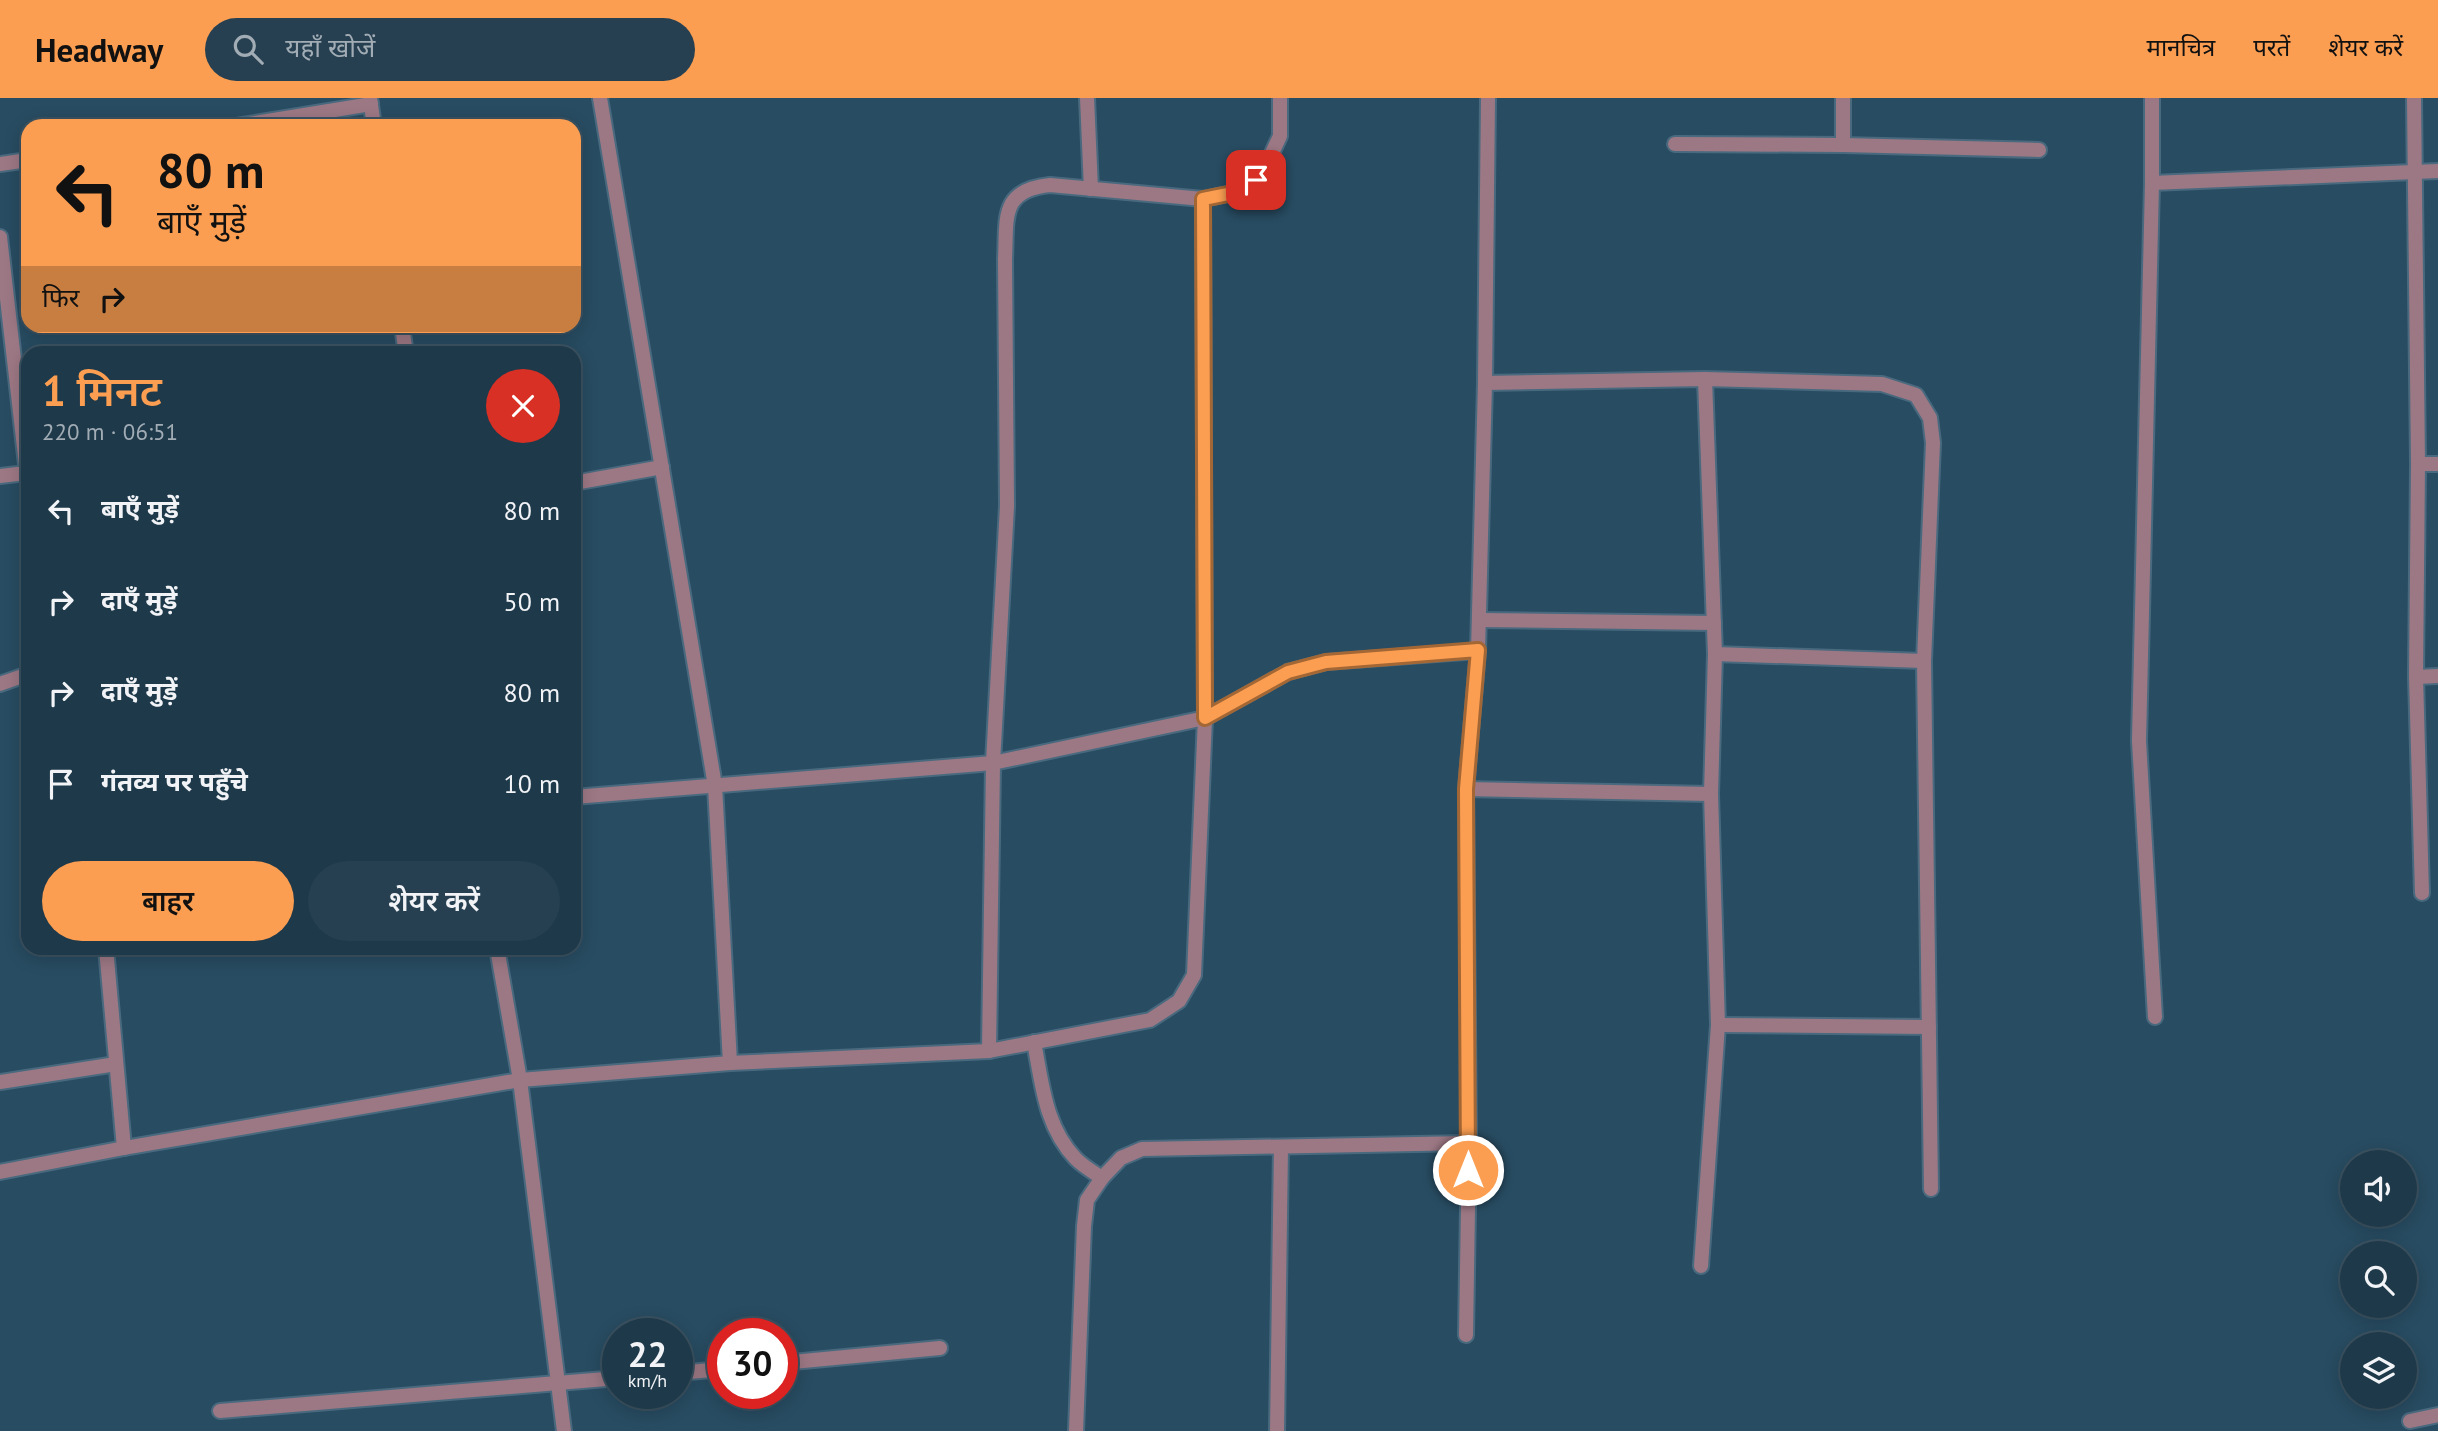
<!DOCTYPE html>
<html lang="hi">
<meta charset="utf-8">
<style>
:root{--surface:#1e394a;--page:#264051;--text:#f1f3f6;--muted:#a1acb5;--line:#3c5362;--accent:#fb9e52}
body{margin:0;font-family:"PT Sans","Noto Sans Devanagari",sans-serif;background:var(--page);color:var(--text);height:100vh;display:flex;flex-direction:column;font-size:26px;white-space:nowrap}
*{box-sizing:border-box;margin:0}
p{font-size:23px;color:var(--muted)}
.icon{flex:none;width:38px;height:38px;fill:none;stroke:currentColor;stroke-width:2;stroke-linecap:round;stroke-linejoin:round}
.map{position:relative;flex:1;overflow:hidden}
.side{position:absolute;left:21px;top:248px;width:560px;height:609px;display:flex;flex-direction:column;background:var(--surface);border-radius:21px;box-shadow:0 4px 18px #0003,0 0 0 2px var(--line)}
.side>*{flex:none}
.banner{position:absolute;left:21px;top:21px;width:560px;height:214px;border-radius:21px;box-shadow:0 4px 18px #0003,0 0 0 2px var(--line);background:#fb9e52;color:#111;overflow:hidden}
.fabs{position:absolute;left:2340px;top:1052px;display:grid;gap:14px}
.fabs a{display:grid;place-items:center;width:77px;height:77px;border-radius:50%;background:var(--surface);box-shadow:0 4px 18px #0003,0 0 0 2px var(--line);font-size:35px}
.speed{position:absolute;left:602px;top:1220px;display:flex;gap:14px;font-size:35px;font-weight:700;text-align:center}
.speed>*{display:grid;place-content:center;width:91px;height:91px;border-radius:50%;background:var(--surface);box-shadow:0 4px 18px #0003,0 0 0 2px var(--line);line-height:1}
.speed small{font-size:18px;font-weight:400}
.speed .limit{border:10px solid #d22;background:#fff;color:#111}
.pin{position:absolute;display:grid;place-items:center;width:60px;height:60px;color:#fff;margin:-30px;border-radius:14px;box-shadow:0 4px 10px #0006}
.me{position:absolute;width:77px;margin:-38px;rotate:0deg;stroke-linejoin:round;filter:drop-shadow(0 0 5px #0008)}
.turn{display:flex;align-items:center;gap:24px;height:147px;padding:0 21px;font-size:32px}
.turn .icon{width:91px;height:91px;stroke-width:2.5}
.turn b{display:block;font-size:49px;line-height:60px}
.then{display:flex;align-items:center;height:66px;padding:0 21px;background:#0003;gap:14px;font-size:26px}
.round{display:grid;place-items:center;flex:none;width:74px;height:74px;border-radius:37px;background:var(--page)}
.headline{display:flex;align-items:center;justify-content:space-between;height:119px;padding:0 21px}
h1{font-size:42px;font-weight:600;line-height:52px;color:var(--accent)}
.cta{display:flex;gap:14px;margin-top:auto;padding:14px 21px}
.cta a{flex:1;height:80px;border-radius:42px;background:var(--accent);color:#111;font-size:28px;font-weight:600;line-height:80px;text-align:center}
.cta a+a{background:var(--page);color:var(--text)}
ul{padding:0;list-style:none}
li{display:flex;align-items:center;gap:21px;height:91px;padding:0 21px}
li div{flex:1}
li b{display:block;font-size:26px}
li em{font-style:normal}
header{display:flex;align-items:center;gap:42px;box-sizing:border-box;height:98px;padding:0 35px;background:var(--accent);color:#111}
header strong{font-size:33px}
nav{display:flex;gap:38px;margin-inline-start:auto;font-size:24px}
.search{width:490px;height:63px;background:var(--page);display:flex;align-items:center;gap:18px;box-sizing:border-box;padding:0 24px;border-radius:38px;color:var(--muted);font-size:26px}
.map>svg:first-child{display:block}
</style>
<header>
<strong>Headway</strong>
<div class="search"><svg class="icon" aria-label="search" viewBox="0 0 24 24"><circle cx="10" cy="10" r="6"/><path d="M15 15l6 6"/></svg>यहाँ खोजें</div>
<nav><a>मानचित्र</a><a>परतें</a><a>शेयर करें</a></nav>
</header>
<div class="map">
<svg width="2438" height="1333" viewBox="0 0 2438 1333">
<rect width="100%" height="100%" fill="#284c62"/>
<g fill="none" stroke-linecap="round" stroke-linejoin="round">
<g stroke="#49697e" stroke-width="18">
<g id="street">
<polyline points="370,0 374,28"/>
<polyline points="600,0 715,688 730,965"/>
<polyline points="1087,0 1091,91"/>
<polyline points="2152,0 2152,85 2139,643 2155,919"/>
<polyline points="2414,0 2418,366 2416,579 2422,795"/>
<polyline points="237,28 371,6"/>
<polyline points="1675,46 1843,47 2039,52"/>
<polyline points="1843,47 1843,0"/>
<polyline points="0,66 28,62"/>
<polyline points="2152,85 2438,73"/>
<polyline points="0,139 28,384"/>
<polyline points="402,228 406,256"/>
<polyline points="1485,285 1705,281 1882,286 1916,297 1930,320 1933,345 1924,563 1931,1091"/>
<polyline points="2418,366 2438,366"/>
<polyline points="0,378 26,375"/>
<polyline points="574,385 662,369"/>
<polyline points="1479,522 1714,525"/>
<polyline points="1715,556 1924,563"/>
<polyline points="2416,579 2438,578"/>
<polyline points="0,586 28,576"/>
<polyline points="1466,691 1711,696"/>
<polyline points="574,699 993,665 1205,620 1288,574 1326,564 1478,553"/>
<polyline points="106,850 124,1050"/>
<polyline points="497,850 520,982 564,1333"/>
<polyline points="1718,927 1929,929"/>
<path d="M1034 944C1042 985 1045 1029 1076 1061 1083 1068 1093 1074 1102 1080L1121 1060 1142 1051 1469 1045"/>
<path d="M989 953 993 665 1007 408 1005 161C1007 120 1000 92 1050 87L1203 101 1238 94 1256 82 1266 68 1280 38V0"/>
<polyline points="0,984 116,966"/>
<polyline points="0,1074 124,1050 520,982 730,965 989,953 1150,922 1179,903 1194,877 1205,620 1203,101"/>
<polyline points="1701,1168 1718,927 1711,696 1715,556 1705,281"/>
<polyline points="1466,1237 1469,1045 1466,691 1478,553 1485,285 1488,0"/>
<polyline points="782,1265 940,1250"/>
<polyline points="677,1275 723,1271"/>
<polyline points="220,1313 618,1280"/>
<polyline points="2410,1323 2438,1317"/>
<polyline points="1076,1333 1084,1128 1087,1102 1102,1080"/>
<polyline points="1277,1333 1281,1049"/>
</g>
</g>
<use href="#street" stroke="#9c7884" stroke-width="14"/>
</g>
<g fill="none" stroke-linecap="round" stroke-linejoin="round">
<g stroke="#a36735" stroke-width="18">
<polyline id="route" points="1256,82 1238,94 1203,101 1205,620 1288,574 1326,564 1478,552 1466,691 1468,1072"/>
</g>
<use href="#route" stroke="#fb9e52" stroke-width="12"/>
</g>
</svg>
<div class="fabs">
<a><svg class="icon" aria-label="sound" viewBox="0 0 24 24"><path d="M4 9h4l5-4v14l-5-4H4zM17 9q2 3 0 6"/></svg></a>
<a><svg class="icon" aria-label="search" viewBox="0 0 24 24"><circle cx="10" cy="10" r="6"/><path d="M15 15l6 6"/></svg></a>
<a><svg class="icon" aria-label="layers" viewBox="0 0 24 24"><path d="M12 4l9 5-9 5-9-5zM3 14l9 5 9-5"/></svg></a>
</div>
<div class="speed"><div>22<small>km/h</small></div><div class="limit">30</div></div>
<div class="pin" style="left:1256px;top:82px;background:#d93025"><svg class="icon" aria-label="arrive" viewBox="0 0 24 24"><path d="M6 21V4h12l-3 4 3 4H6"/></svg></div>
<svg class="me" style="left:1468px;top:1072px" viewBox="-20 -20 40 40"><circle r="17" fill="#fb9e52" stroke="#fff" stroke-width="3"/><path d="M0-11L8 9 0 5-8 9z" fill="#fff"/></svg>
<div class="banner">
<div class="turn"><svg class="icon" aria-label="left" viewBox="0 0 24 24"><path d="M17 20v-9H6M10 6l-5 5 5 5"/></svg><div><b>80 m</b>बाएँ मुड़ें</div></div>
<div class="then">फिर<svg class="icon" aria-label="right" viewBox="0 0 24 24"><path d="M7 20v-9h11M14 6l5 5-5 5"/></svg></div>
</div>
<section class="side">
<div class="headline"><div><h1>1 मिनट</h1><p>220 m · 06:51</p></div><a class="round" style="background:#d93025;color:#fff"><svg class="icon" aria-label="close" viewBox="0 0 24 24"><path d="M6 6l12 12M18 6L6 18"/></svg></a></div>
<ul>
<li><svg class="icon" aria-label="left" viewBox="0 0 24 24"><path d="M17 20v-9H6M10 6l-5 5 5 5"/></svg><div><b>बाएँ मुड़ें</b></div><em>80 m</em></li>
<li><svg class="icon" aria-label="right" viewBox="0 0 24 24"><path d="M7 20v-9h11M14 6l5 5-5 5"/></svg><div><b>दाएँ मुड़ें</b></div><em>50 m</em></li>
<li><svg class="icon" aria-label="right" viewBox="0 0 24 24"><path d="M7 20v-9h11M14 6l5 5-5 5"/></svg><div><b>दाएँ मुड़ें</b></div><em>80 m</em></li>
<li><svg class="icon" aria-label="arrive" viewBox="0 0 24 24"><path d="M6 21V4h12l-3 4 3 4H6"/></svg><div><b>गंतव्य पर पहुँचे</b></div><em>10 m</em></li>
</ul>
<div class="cta"><a>बाहर</a><a>शेयर करें</a></div>
</section>
</div>
